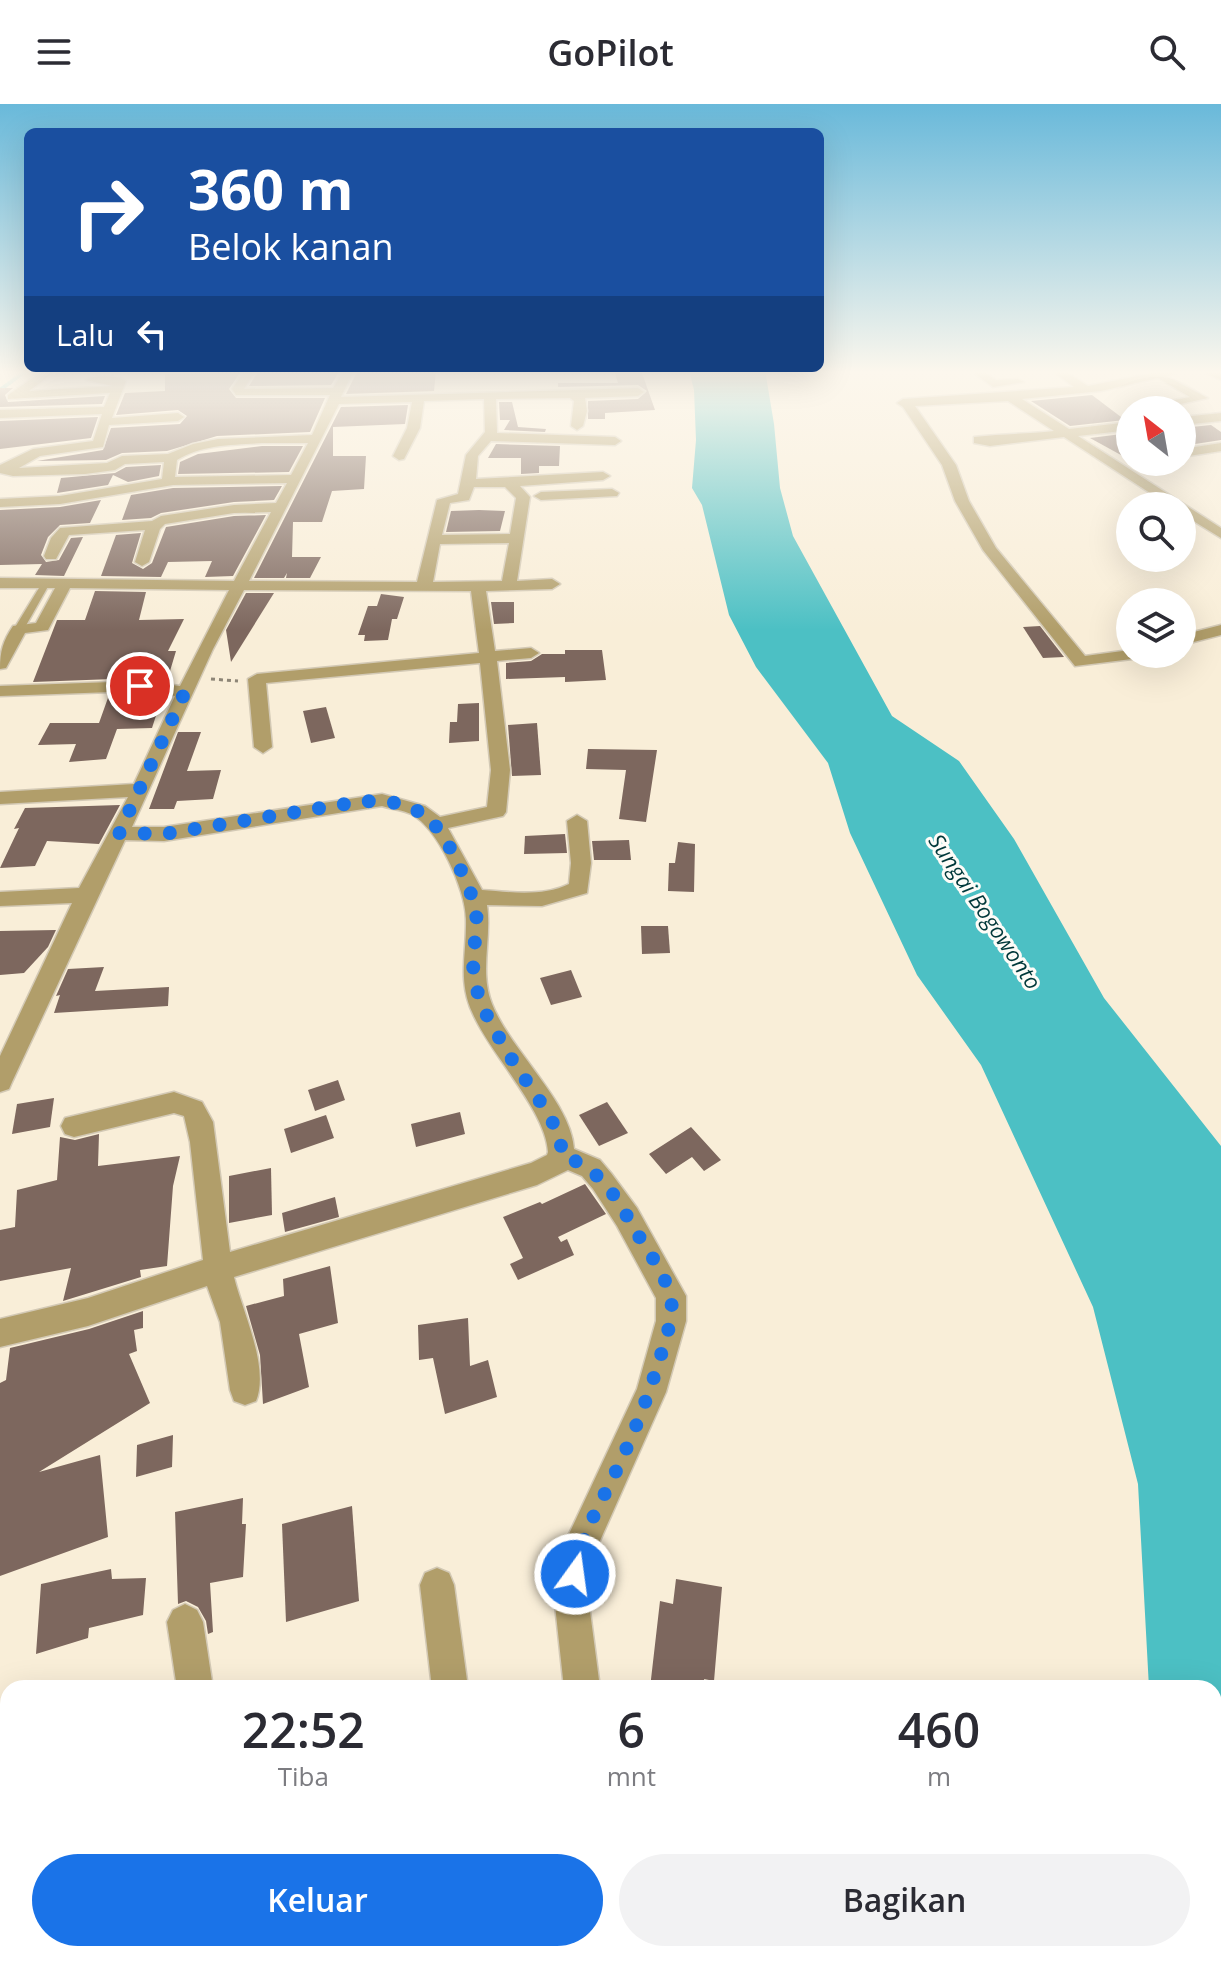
<!DOCTYPE html>
<html lang="id">
<style>
:root{--surface:#fff;--page:#f2f2f3;--text:#2b2b33;--muted:#7c7c81;--accent:#1a73e8}
body{margin:0;font-family:"Open Sans",sans-serif;background:var(--page);color:var(--text);height:100vh;display:flex;flex-direction:column;font-size:30px;white-space:nowrap}
*{box-sizing:border-box;margin:0}
p{font-size:26px;color:var(--muted)}
.icon{flex:none;width:44px;height:44px;fill:none;stroke:currentColor;stroke-width:2;stroke-linecap:round;stroke-linejoin:round}
.map{position:relative;flex:1;overflow:hidden}
.side{position:absolute;left:0px;top:1576px;width:1222px;height:282px;display:flex;flex-direction:column;background:var(--surface);border-radius:24px 24px 0 0;box-shadow:0 8px 32px #0002}
.side>*{flex:none}
.banner{position:absolute;left:24px;top:24px;width:800px;height:244px;border-radius:12px;box-shadow:0 8px 32px #0002;background:#1a4fa0;color:#fff;overflow:hidden}
.needle{width:52px;rotate:329deg}
.controls{position:absolute;left:1116px;top:292px;display:grid;gap:16px}
.controls a{display:grid;place-items:center;width:80px;height:80px;border-radius:50%;background:var(--surface);box-shadow:0 8px 32px #0002;font-size:40px}
.pin{position:absolute;display:grid;place-items:center;width:68px;height:68px;color:#fff;margin:-34px;border:4px solid #fff;border-radius:50%;box-shadow:0 2px 8px #0007}
.me{position:absolute;width:88px;margin:-44px;rotate:14deg;stroke-linejoin:round;filter:drop-shadow(0 0 6px #0008)}
.turn{display:flex;align-items:center;gap:28px;height:168px;padding:0 32px;font-size:36px}
.turn .icon{width:104px;height:104px;stroke-width:2.5}
.turn b{display:block;font-size:56px;line-height:68px}
.then{display:flex;align-items:center;height:76px;padding:0 32px;background:#0003;gap:16px;font-size:30px}
.eta{display:flex;justify-content:space-evenly;align-items:center;height:136px;text-align:center}
.eta b{font-size:48px;font-weight:600;line-height:56px}
.button{display:flex;gap:16px;margin-top:auto;padding:16px 32px}
.button a{flex:1;height:92px;border-radius:48px;background:var(--accent);color:#fff;font-size:32px;font-weight:600;line-height:92px;text-align:center}
.button a+a{background:var(--page);color:var(--text)}
header{display:flex;justify-content:space-between;align-items:center;height:104px;padding:0 32px;background:var(--surface);font-size:36px;font-weight:600}
.map>svg:first-child{display:block}
</style>
<header><svg class="icon" aria-label="menu" viewBox="0 0 24 24"><path d="M4 6h16M4 12h16M4 18h16"/></svg>GoPilot<svg class="icon" aria-label="search" viewBox="0 0 24 24"><circle cx="10" cy="10" r="6"/><path d="M15 15l6 6"/></svg></header>
<div class="map">
<svg width="1221" height="1857" viewBox="0 0 1221 1857">
<rect width="100%" height="100%" fill="#f9eed8"/>
<polygon fill="#4cc0c4" points="689,266 765,266 774,320 780,384 793,432 892,612 959,657 1014,735 1104,894 1221,1042 1221,1857 1155,1857 1155,1850 1214,1850 1214,1584 1149,1584 1138,1380 1093,1203 981,961 917,871 850,729 828,659 756,563 729,511 702,401 692,384 696,336 694,286"/>
<g fill="none" stroke-linecap="round" stroke-linejoin="round">
<polyline stroke="#4cc0c4" stroke-width="4" points="0,286 27,266"/>
</g>
<g fill="#7d675e">
<polygon points="219,266 242,266 229,285 236,294 325,294 310,328 217,332 167,347 122,349 106,356 37,357 103,346 111,324 180,320 187,312 178,306 116,311 125,289 165,287 165,270 216,269"/>
<polygon points="259,266 302,266 301,268 339,268 331,281 249,282"/>
<polygon points="358,266 436,266 434,287 346,290"/>
<polygon points="615,269 642,269 655,306 605,309 605,315 588,315 588,297 638,295 647,287 638,281 558,283 558,279 618,279"/>
<polygon points="0,284 13,284 5,291 8,298 105,292 102,300 0,303"/>
<polygon points="1092,291 1125,316 1070,322 1031,297"/>
<polygon points="499,298 512,298 518,323 546,325 545,328 504,326 510,316 500,316"/>
<polygon points="408,301 405,320 333,323 333,352 366,352 364,385 332,387 322,418 293,418 292,453 321,453 310,474 286,474 287,469 284,474 254,474 341,303"/>
<polygon points="98,313 91,334 0,345 0,317"/>
<polygon points="1211,321 1221,328 1221,336 1182,342 1182,324"/>
<polygon points="1130,329 1130,356 1090,334"/>
<polygon points="496,340 560,342 559,362 539,362 539,369 521,370 521,354 488,354"/>
<polygon points="262,342 303,342 289,368 178,370 180,358 198,350"/>
<polygon points="161,361 159,372 128,378 113,371 108,381 57,389 61,374 115,369 126,363"/>
<polygon points="282,382 274,396 234,398 161,409 151,414 122,416 131,391 173,384"/>
<polygon points="101,396 90,419 60,421 48,433 41,451 46,458 59,456 71,434 83,433 64,472 35,471 42,460 0,461 0,406 60,403"/>
<polygon points="479,406 505,407 500,427 446,428 451,407"/>
<polygon points="266,411 233,472 205,473 212,457 168,458 161,473 101,472 116,431 141,429 132,459 143,465 152,459 166,423 234,412"/>
<polygon points="95,487 146,488 139,516 184,515 168,547 176,547 167,577 140,574 33,578 57,516 85,516"/>
<polygon points="246,489 274,489 231,558 226,526"/>
<polygon points="381,490 404,493 397,515 392,515 388,536 364,537 365,531 358,531 368,502 377,502"/>
<polygon points="491,498 514,498 514,519 494,520"/>
<polygon points="1040,522 1064,553 1043,554 1023,523"/>
<polygon points="565,546 602,546 606,576 565,578 565,573 506,575 506,559 531,557 542,550 565,550"/>
<polygon points="140,590 162,593 152,624 117,625 106,655 69,658 76,640 38,641 50,619 99,619 109,591"/>
<polygon points="479,599 479,637 449,639 450,618 457,618 458,600"/>
<polygon points="326,603 335,634 311,639 303,607"/>
<polygon points="537,619 541,671 512,672 508,621"/>
<polygon points="178,628 201,628 187,667 221,666 213,695 177,697 174,705 149,705"/>
<polygon points="588,645 657,646 646,718 619,715 626,666 586,665"/>
<polygon points="120,701 99,740 47,737 35,762 0,764 19,724 14,725 25,704"/>
<polygon points="565,730 567,749 524,750 525,732"/>
<polygon points="629,736 631,756 594,756 592,737"/>
<polygon points="678,738 695,740 694,788 668,787 669,759 675,759"/>
<polygon points="641,822 668,822 670,849 642,850"/>
<polygon points="56,826 48,843 24,869 0,871 0,827"/>
<polygon points="104,863 95,887 169,883 168,902 54,909 60,891 56,892 68,865"/>
<polygon points="571,866 582,893 551,901 540,874"/>
<polygon points="338,976 345,996 315,1007 308,986"/>
<polygon points="54,994 50,1023 12,1030 17,1000"/>
<polygon points="607,998 628,1029 599,1042 579,1011"/>
<polygon points="460,1008 465,1030 416,1043 411,1020"/>
<polygon points="326,1011 334,1034 291,1049 284,1025"/>
<polygon points="691,1023 721,1056 704,1067 692,1053 666,1070 649,1050"/>
<polygon points="99,1030 98,1062 180,1052 173,1082 167,1162 140,1166 141,1173 63,1197 71,1164 0,1177 0,1126 15,1123 17,1086 57,1076 60,1033 75,1036"/>
<polygon points="271,1064 272,1111 229,1119 229,1072"/>
<polygon points="585,1080 606,1110 558,1133 561,1138 567,1135 574,1151 518,1176 510,1160 523,1154 503,1113 540,1098 542,1100"/>
<polygon points="335,1093 339,1113 285,1128 282,1109"/>
<polygon points="330,1162 338,1219 299,1230 309,1283 263,1300 260,1251 246,1202 284,1192 283,1175"/>
<polygon points="143,1207 143,1224 134,1226 137,1247 129,1250 150,1299 39,1368 100,1351 108,1433 0,1472 0,1279 6,1276 10,1244 89,1225"/>
<polygon points="468,1214 470,1262 488,1256 497,1293 445,1310 433,1254 419,1256 418,1221"/>
<polygon points="173,1331 172,1363 136,1373 137,1341"/>
<polygon points="243,1394 242,1420 246,1420 243,1473 210,1479 213,1528 208,1530 206,1517 198,1503 186,1497 178,1500 175,1408"/>
<polygon points="352,1402 359,1497 286,1518 282,1420"/>
<polygon points="111,1465 112,1475 146,1474 143,1511 89,1524 88,1534 36,1550 41,1480"/>
<polygon points="676,1475 722,1483 714,1577 704,1575 706,1584 650,1584 660,1497 673,1500"/>
</g>
<g fill="none" stroke-linecap="round" stroke-linejoin="round">
<g stroke="#d3c9b5" stroke-width="3">
<polygon id="lane" points="46,476 50,479 24,525 16,527 14,525 42,479"/>
</g>
<g stroke="#d3c9b5" stroke-width="3">
<g id="street">
<path d="M44 266H57L29 287 112 282 86 276C95 270 117 271 126 277L112 314 178 309 184 313 178 317 109 321 103 343 40 352 19 364 107 359 122 352 168 350 193 340 218 335 312 331 330 291H236L232 285 245 266H256L244 285 333 284 344 266H354L341 293 638 284 644 288 638 292 585 294 587 307 583 322 577 326 571 322 574 297 570 294 496 295 497 329 615 333 621 337 615 341 491 337 478 352 476 375 603 368 610 372 603 376 520 382 530 393 517 477 552 475 560 480 552 485 486 487 495 547 531 544 539 549 531 554 497 557 510 666 506 708 503 712 448 724 482 786C509 788 543 793 569 780L571 759 567 717 577 711 587 717 591 759 587 789 542 802 487 801C492 835 479 867 492 900 510 946 571 998 574 1045L600 1056 611 1069 637 1104 686 1192V1217L666 1288 595 1448 588 1492 600 1584H564L554 1492 561 1447 637 1285 656 1217V1194L617 1122 593 1085 582 1072 568 1066 537 1081 234 1173C242 1207 270 1263 256 1297L245 1301 234 1297 230 1286 220 1218 207 1182 88 1222 0 1243V1215L88 1194 203 1156 190 1038 184 1012 174 1009 74 1033 65 1030 61 1022 65 1014 174 988 202 998 213 1018 230 1148 531 1059 547 1051 548 1048C546 1007 491 951 473 910 457 877 467 849 466 815 466 786 438 724 411 710 403 706 391 705 382 702L164 737 125 736 12 978 9 985 0 988V952L72 799 0 802V788L79 784 128 693 0 700V688L134 680 175 592 140 587 0 592V582L140 577 180 582 229 486 70 484 48 526 25 529 6 564 0 565C0 547 3 537 13 522L36 519 55 484H0V474L234 477 271 408 234 409 165 420 160 425 149 458 142 462 135 458 145 426 69 431 56 455H46L44 452 51 434 60 424 152 417 161 412 234 401 276 399 287 379 173 381 60 400 0 403V395L60 392 162 375 164 358 125 360 115 366 85 370 13 372 0 369V361L33 345 93 337 102 310 0 314V306L104 303 110 289 8 295V291ZM484 295 485 328 466 351 458 390 437 396 417 478 249 477 339 300 412 298 407 324 393 352 399 356 404 355 420 324 424 297ZM262 339H308L291 371 175 373 177 356C202 340 234 341 262 339ZM474 383H505L516 394 510 430 442 431 450 399 469 396ZM509 439 502 477 433 478 440 440ZM244 486 471 487 479 549 257 570 248 575 254 643 263 649 272 643 266 579 480 559 491 666 487 703 440 713 425 702 382 690 164 723H132L213 545Z"/>
<polygon points="970,266 982,266 996,276 1018,275 1024,278 993,283"/>
<path d="M1051 266H1063L1088 282 1166 266H1184L1166 272 1208 294 1153 306V300L1190 293 1158 274 1101 287 1022 295 1069 325 1130 318V326L1078 332 1221 424V434L1182 410V402H1170L1064 333 990 342 974 339V333C1000 330 1027 330 1054 327L1008 297 915 302 956 361 969 397 996 444 1085 552 1130 546V550H1142L1140 554 1075 562 983 446 955 397 942 361 903 303 897 299 903 295 1074 283Z"/>
<polygon points="1201,266 1221,269 1221,276 1203,268"/>
<polygon points="1221,309 1221,317 1182,321 1182,313"/>
<polygon points="1221,339 1221,347 1182,353 1182,345"/>
<polygon points="612,385 619,389 617,392 541,396 534,392 541,388"/>
<polygon points="1221,521 1221,531 1182,541 1182,531"/>
<polygon points="437,1464 449,1469 454,1481 468,1584 432,1584 420,1481 425,1469"/>
<polygon points="185,1500 197,1506 203,1518 213,1584 177,1584 167,1518 173,1506"/>
<rect x="178" y="1850" width="42" height="7"/>
</g>
</g>
<polyline stroke="#8d8576" stroke-width="3" stroke-dasharray="4 4" stroke-linecap="butt" points="211,575 238,577"/>
<use href="#lane" fill="#b19e6a" fill-rule="evenodd"/>
<use href="#street" fill="#b19e6a" fill-rule="evenodd"/>
</g>
<linearGradient id="sky" x2="0" y2="1"><stop stop-color="#69b9da"/><stop offset="0.51" stop-color="#fcf7ed"/><stop offset="1" stop-color="#fcf7ed" stop-opacity="0"/></linearGradient>
<rect width="1221" height="526" fill="url(#sky)"/>
<g fill="none" stroke-linecap="round" stroke-linejoin="round">
<path stroke="#1a73e8" stroke-width="14" stroke-dasharray="0 25.2" d="M140 582 185 588 119 729 164 730 363 697 399 699 429 712 454 750 477 804 473 867 480 899 507 948 547 1008 561 1034V1051C602 1066 614 1090 635 1126 647 1146 664 1168 670 1191 675 1208 668 1227 663 1244 651 1285 636 1325 618 1363 601 1399 581 1430 575 1470"/>
</g>
<g text-anchor="middle" dominant-baseline="central" stroke-width="6" stroke-linejoin="round" paint-order="stroke">
<g font-size="22" font-style="italic" fill="#00383a" stroke="#fefcf8">
<text transform="translate(986 807) rotate(56)">Sungai Bogowonto</text>
</g>
</g>
</svg>
<div class="controls">
<a><svg class="needle" viewBox="-14 -14 28 28"><path d="M0-13l5 13h-10z" fill="#e53935"/><path d="M0 13l5-13h-10z" fill="#7c7c81"/></svg></a>
<a><svg class="icon" aria-label="search" viewBox="0 0 24 24"><circle cx="10" cy="10" r="6"/><path d="M15 15l6 6"/></svg></a>
<a><svg class="icon" aria-label="layers" viewBox="0 0 24 24"><path d="M12 4l9 5-9 5-9-5zM3 14l9 5 9-5"/></svg></a>
</div>
<div class="pin" style="left:140px;top:582px;background:#d93025"><svg class="icon" aria-label="arrive" viewBox="0 0 24 24"><path d="M6 21V4h12l-3 4 3 4H6"/></svg></div>
<svg class="me" style="left:575px;top:1470px" viewBox="-20 -20 40 40"><circle r="17" fill="#1a73e8" stroke="#fff" stroke-width="3"/><path d="M0-11L8 9 0 5-8 9z" fill="#fff"/></svg>
<div class="banner">
<div class="turn"><svg class="icon" aria-label="right" viewBox="0 0 24 24"><path d="M7 20v-9h11M14 6l5 5-5 5"/></svg><div><b>360 m</b>Belok kanan</div></div>
<div class="then">Lalu<svg class="icon" aria-label="left" viewBox="0 0 24 24"><path d="M17 20v-9H6M10 6l-5 5 5 5"/></svg></div>
</div>
<section class="side">
<div class="eta">
<div><b>22:52</b><p>Tiba</p></div>
<div><b>6</b><p>mnt</p></div>
<div><b>460</b><p>m</p></div>
</div>
<div class="button"><a>Keluar</a><a>Bagikan</a></div>
</section>
</div>
